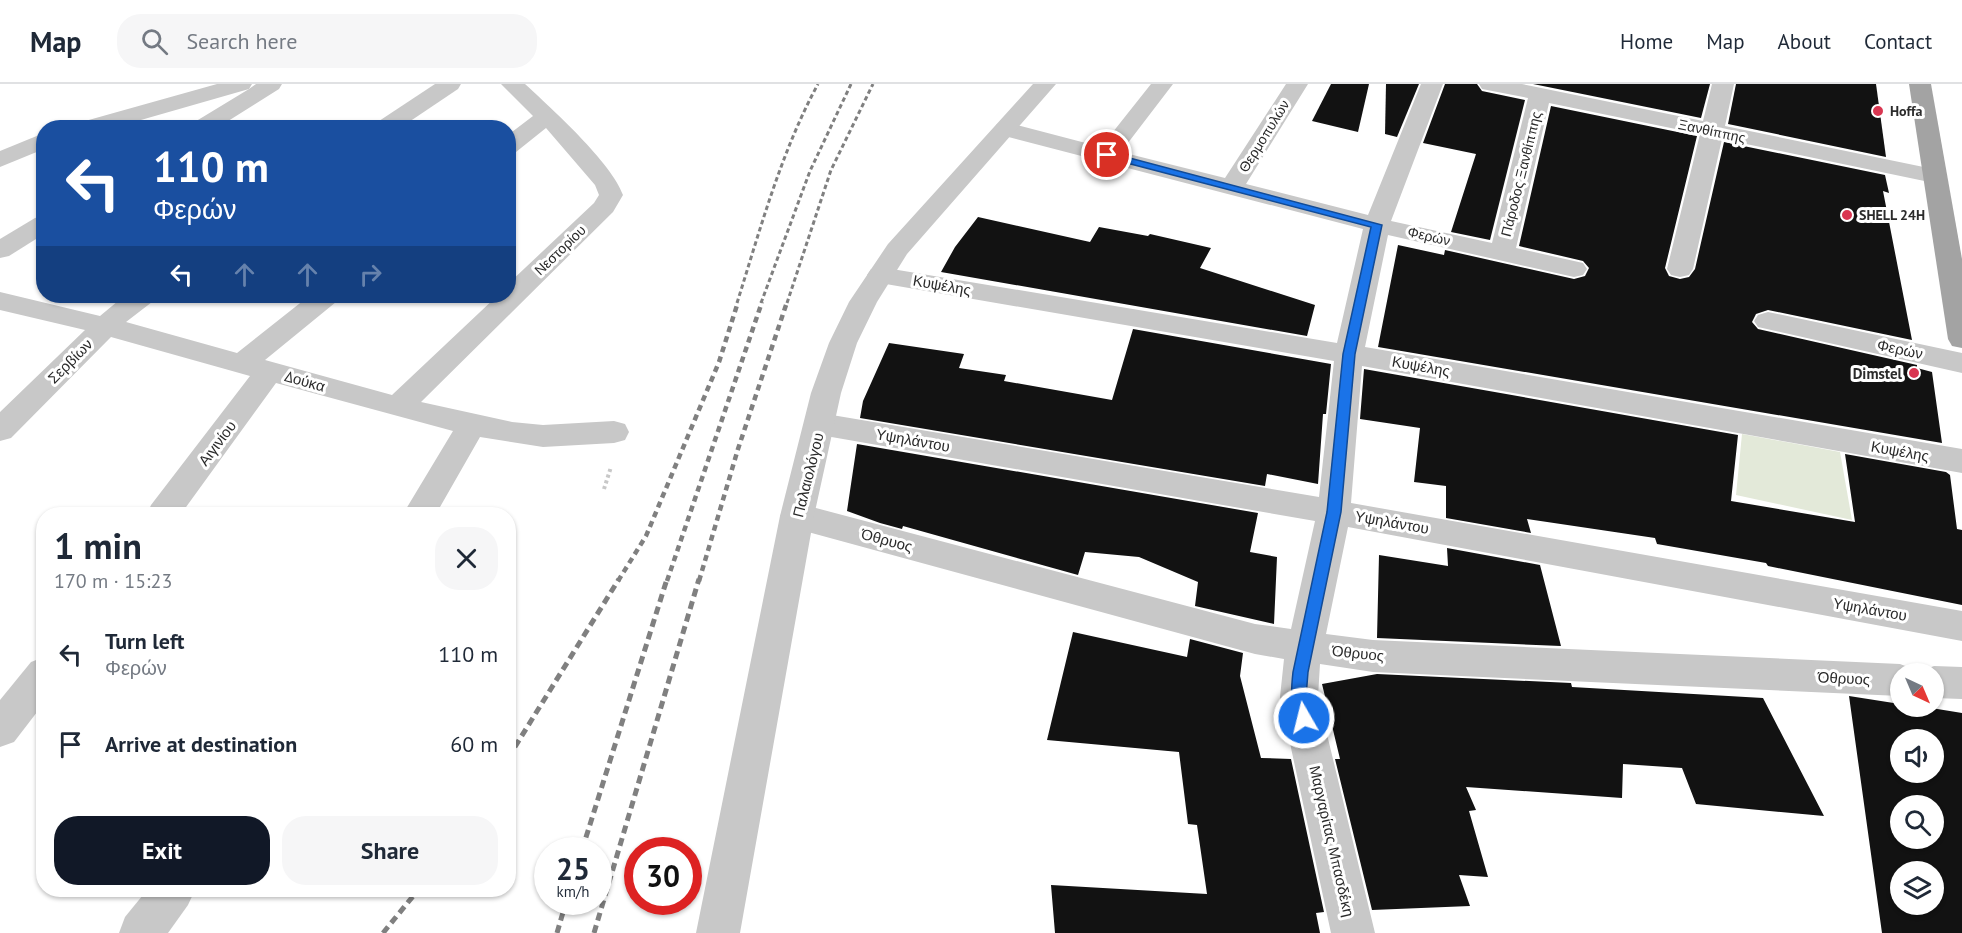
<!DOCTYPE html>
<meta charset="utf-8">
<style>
:root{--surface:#fff;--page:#f6f6f7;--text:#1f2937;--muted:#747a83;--line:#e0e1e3;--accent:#111827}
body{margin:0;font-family:"PT Sans",sans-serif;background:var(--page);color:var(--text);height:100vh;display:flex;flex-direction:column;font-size:22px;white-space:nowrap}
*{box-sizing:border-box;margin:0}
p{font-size:20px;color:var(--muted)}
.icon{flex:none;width:33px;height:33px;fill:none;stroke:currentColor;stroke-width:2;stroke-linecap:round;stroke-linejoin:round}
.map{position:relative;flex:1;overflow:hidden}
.panel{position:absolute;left:36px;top:423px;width:480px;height:390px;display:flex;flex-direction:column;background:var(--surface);border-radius:24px;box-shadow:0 2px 4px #0004}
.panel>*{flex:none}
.hud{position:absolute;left:36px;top:36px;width:480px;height:183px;border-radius:24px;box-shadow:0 2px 4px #0004;background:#1a4fa0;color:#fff;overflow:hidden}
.needle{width:39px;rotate:136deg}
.controls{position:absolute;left:1890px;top:579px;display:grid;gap:12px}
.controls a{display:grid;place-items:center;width:54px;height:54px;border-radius:50%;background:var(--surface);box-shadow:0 2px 4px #0004;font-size:30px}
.speed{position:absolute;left:534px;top:753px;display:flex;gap:12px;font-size:30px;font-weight:700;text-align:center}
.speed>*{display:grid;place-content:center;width:78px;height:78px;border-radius:50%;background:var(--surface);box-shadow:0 2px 4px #0004;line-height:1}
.speed small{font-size:15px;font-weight:400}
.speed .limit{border:9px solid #d22;background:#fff;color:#111}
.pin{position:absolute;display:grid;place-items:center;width:51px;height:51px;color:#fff;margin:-26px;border:3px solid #fff;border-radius:50%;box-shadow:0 2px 6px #0007}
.me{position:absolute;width:66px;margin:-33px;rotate:352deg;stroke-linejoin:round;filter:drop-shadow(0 0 4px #0008)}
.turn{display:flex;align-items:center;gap:21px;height:126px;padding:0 18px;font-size:27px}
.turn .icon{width:78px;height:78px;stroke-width:2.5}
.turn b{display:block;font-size:42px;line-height:51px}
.lanes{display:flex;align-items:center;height:57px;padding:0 18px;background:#0003;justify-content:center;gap:30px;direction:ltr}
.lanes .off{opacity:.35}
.round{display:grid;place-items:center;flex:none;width:63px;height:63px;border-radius:24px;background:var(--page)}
.overview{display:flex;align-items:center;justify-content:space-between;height:102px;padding:0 18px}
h1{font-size:36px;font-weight:700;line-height:45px}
.button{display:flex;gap:12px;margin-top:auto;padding:12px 18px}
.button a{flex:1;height:69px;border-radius:24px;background:var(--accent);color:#fff;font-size:24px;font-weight:700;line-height:69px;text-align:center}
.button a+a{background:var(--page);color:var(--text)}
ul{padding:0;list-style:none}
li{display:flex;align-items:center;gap:18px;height:90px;padding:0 18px}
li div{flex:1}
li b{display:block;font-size:22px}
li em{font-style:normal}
header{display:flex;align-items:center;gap:36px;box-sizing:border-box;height:84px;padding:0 30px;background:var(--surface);border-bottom:2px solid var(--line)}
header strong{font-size:28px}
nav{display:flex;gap:33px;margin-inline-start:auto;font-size:21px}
.search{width:420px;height:54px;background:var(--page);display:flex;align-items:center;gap:15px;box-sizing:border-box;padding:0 21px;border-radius:24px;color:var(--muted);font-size:22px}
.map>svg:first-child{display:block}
</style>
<header>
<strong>Map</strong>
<div class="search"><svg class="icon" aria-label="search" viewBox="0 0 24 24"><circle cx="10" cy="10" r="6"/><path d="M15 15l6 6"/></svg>Search here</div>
<nav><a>Home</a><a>Map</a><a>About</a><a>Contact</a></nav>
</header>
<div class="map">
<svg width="1962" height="849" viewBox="0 0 1962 849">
<rect width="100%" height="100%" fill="#fff"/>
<polygon fill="#e3e9d9" points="1742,350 1840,368 1852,436 1736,411"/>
<g fill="#121212" fill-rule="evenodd">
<polygon points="1331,0 1369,0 1358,48 1312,37"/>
<polygon points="1386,0 1419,0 1397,53 1385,50"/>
<polygon points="1445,0 1477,0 1482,7 1525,16 1490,156 1451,148 1476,70 1423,59"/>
<polygon points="1533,0 1710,0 1701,34"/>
<polygon points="1736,0 1876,0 1886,73 1728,40"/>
<polygon points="1551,22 1697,52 1665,184 1669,192 1680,195 1689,193 1695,185 1724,58 1885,91 1889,109 1883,107 1912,256 1768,226 1756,230 1752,238 1758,245 1917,281 1917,284 1932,288 1942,359 1378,263 1398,161 1444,171 1445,166 1574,195 1585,192 1589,184 1583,177 1519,162"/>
<polygon points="978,133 1090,158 1099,143 1148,152 1150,150 1211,164 1200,184 1315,221 1307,252 941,188 955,163"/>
<polygon points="1133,245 1331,280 1326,330 1323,330 1318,400 1267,390 1265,402 860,334 863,317 889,259 964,270 959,284 1006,291 1004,297 1112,316"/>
<polygon points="1364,285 1738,351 1731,417 1855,438 1845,370 1946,388 1950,391 1957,445 1962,446 1962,521 1768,482 1766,479 1657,460 1655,454 1527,435 1531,449 1446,434 1446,402 1414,398 1420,344 1360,335"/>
<polygon points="857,360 1258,429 1250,468 1277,473 1274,540 1195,522 1198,498 1139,473 1085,468 1078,491 903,442 902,445 880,439 847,427"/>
<polygon points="1447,464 1540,481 1561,562 1377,554 1379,471 1448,482"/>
<polygon points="1073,548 1187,573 1190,555 1243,569 1240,592 1261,674 1291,675 1324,828 1316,829 1320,849 1055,849 1051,801 1207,810 1197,741 1188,740 1179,668 1047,656"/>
<polygon points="1377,590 1571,599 1572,603 1763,614 1824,732 1696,720 1682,684 1623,680 1622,714 1466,703 1476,726 1469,727 1488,793 1459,791 1470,822 1372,826 1335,675 1340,675 1322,600"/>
<path d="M1849 612 1900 620V622H1919L1962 629V849H1882ZM1900 656H1934V688H1900ZM1900 722H1934V754H1900ZM1900 788H1934V820H1900Z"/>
</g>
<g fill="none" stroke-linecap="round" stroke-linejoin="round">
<polyline stroke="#c8c8c8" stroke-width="4" stroke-dasharray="3 3" stroke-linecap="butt" points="604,405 611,383"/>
<g fill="#c8c8c8" fill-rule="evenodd">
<polygon points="217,0 252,0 249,5 256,0 282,0 279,5 217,44 190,44 193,39 249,5 113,44 75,44 78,39"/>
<polygon points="435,0 461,0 458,5 400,44 373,44 376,39"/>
<path d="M501 0H525C551 24 612 79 623 111L613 128 421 318 512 338 543 341 614 337 625 340 629 348 625 356 614 359 543 363 480 353 436 430H403L453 347 276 299 181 430H147L151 421 250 292 111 253 11 354 0 357V328L85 246 0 226V208L100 232 124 212H155L152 218 126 238 237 269 309 212H339L336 218 265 276 392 311 497 212H508V200L594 119 599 111 595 101 546 44 516 68 508 70V51L533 32Z"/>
<polygon points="1151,0 1173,0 1121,68 1225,94 1286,0 1308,0 1246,100 1368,131 1421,0 1443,0 1391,137 1492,159 1528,14 1482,5 1479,0 1522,0 1703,37 1712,0 1734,0 1725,42 1943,87 1946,92 1943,97 1934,99 1722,55 1693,185 1689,191 1680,193 1671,191 1667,185 1700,50 1549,19 1516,164 1583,179 1587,185 1583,191 1574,193 1388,151 1365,263 1962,365 1962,389 1362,282 1351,419 1962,527 1962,557 1348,443 1326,550 1373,556 1900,580 1913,585 1916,590 1900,590 1900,612 1373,588 1320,580 1318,613 1375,849 1331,849 1280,613 1284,575 1255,570 797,445 785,441 780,432 785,423 797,419 1255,540 1291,545 1315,437 820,351 809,348 805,340 809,332 820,329 1319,413 1334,277 880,199 871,197 867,191 871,185 880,183 1337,259 1363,145 997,50 994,45 997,40 1005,38 1101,63"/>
<polygon points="44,49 44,65 0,83 0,67"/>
<polygon points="44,132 44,150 9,172 0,174 0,155 35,134"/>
<polygon points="1768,228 1962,269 1962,289 1758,243 1754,237 1758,231"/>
<polygon points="44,573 44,619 14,658 0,663 0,616 31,578"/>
<polygon points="1934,582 1962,583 1962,615 1934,614 1934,590 1919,590 1921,587"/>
<polygon points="147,806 195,806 188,821 168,849 119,849 125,833"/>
</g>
<polygon fill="#c8c8c8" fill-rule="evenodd" points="1033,0 1056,0 907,170 877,218 857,259 841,309 814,432 740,849 696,849 780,432 811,309 829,259 849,218 888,160"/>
<polygon fill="#a3a3a3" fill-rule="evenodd" points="1909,0 1931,0 1962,175 1962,264 1952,262 1948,255"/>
<g stroke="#808080" stroke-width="3" stroke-dasharray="4.5 3" stroke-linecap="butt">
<path d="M737 219C760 146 781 68 818 0"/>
<polyline points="761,219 810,87 851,0"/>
<polyline points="787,219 831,86 873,0"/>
</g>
<g stroke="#808080" stroke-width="4.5" stroke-dasharray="6 4.5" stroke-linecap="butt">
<polyline points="618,497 646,452 719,278 738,218"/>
<polyline points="667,497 762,218"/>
<polyline points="699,497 738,365 787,218"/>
</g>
<g stroke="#808080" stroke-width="5" stroke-dasharray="8 5" stroke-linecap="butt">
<polyline points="508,674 619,495"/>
<polyline points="582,766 667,495"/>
<polyline points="383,849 418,806"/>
<polyline points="557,849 566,818"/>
<polyline points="594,849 699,495"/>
</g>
</g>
<path fill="#1a73e8" stroke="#114b97" stroke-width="1.5" d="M1107 68 1382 141 1355 270 1341 428 1308 588 1306 613 1311 634 1309 639 1304 641 1298 639C1290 623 1291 606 1293 588L1327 428 1343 270 1371 143 1104 73 1102 71Z"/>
<g fill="#d93651" stroke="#fff" stroke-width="2">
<circle cx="1878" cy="27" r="6"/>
<circle cx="1847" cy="131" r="6"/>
<circle cx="1914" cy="289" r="6"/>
</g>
<g text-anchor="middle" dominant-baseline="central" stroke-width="6" stroke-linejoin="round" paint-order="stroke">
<g font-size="14" font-weight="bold" fill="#2b2b2b" stroke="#fff" text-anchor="start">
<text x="1890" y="27">Hoffa</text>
<text x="1859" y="131">SHELL 24H</text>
</g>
<g font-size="14" fill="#2b2b2b" stroke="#fff">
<text transform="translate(1712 47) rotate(12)">Ξανθίππης</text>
<text transform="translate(1264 52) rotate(-58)">Θερμοπυλών</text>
<text transform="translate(1521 90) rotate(-76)">Πάροδος Ξανθίππης</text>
<text transform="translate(1429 152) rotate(13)">Φερών</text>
<text transform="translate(560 166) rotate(-44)">Νεστορίου</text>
</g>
<g font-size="15" fill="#2b2b2b" stroke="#fff">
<text transform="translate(942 201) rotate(10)">Κυψέλης</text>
<text transform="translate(1900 265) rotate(12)">Φερών</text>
<text transform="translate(70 277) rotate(-45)">Σερβίων</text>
<text transform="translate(1421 282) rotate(10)">Κυψέλης</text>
<text transform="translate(305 297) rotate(16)">Δούκα</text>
<text transform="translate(913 356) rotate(10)">Υψηλάντου</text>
<text transform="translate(217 359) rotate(-53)">Αιγινίου</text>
<text transform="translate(1900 367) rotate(10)">Κυψέλης</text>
<text transform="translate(808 391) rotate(-76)">Παλαιολόγου</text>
<text transform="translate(1392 438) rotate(10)">Υψηλάντου</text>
<text transform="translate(887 456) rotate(15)">Όθρυος</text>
<text transform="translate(1870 525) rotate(10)">Υψηλάντου</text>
<text transform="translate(1358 569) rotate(6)">Όθρυος</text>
<text transform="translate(1844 594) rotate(3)">Όθρυος</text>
<text transform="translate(1332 757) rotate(77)">Μαργαρίτας Μπασδέκη</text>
</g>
<g font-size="15" font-weight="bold" fill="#2b2b2b" stroke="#fff" text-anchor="end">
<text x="1902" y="289">Dimstel</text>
</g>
</g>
</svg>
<div class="controls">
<a><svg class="needle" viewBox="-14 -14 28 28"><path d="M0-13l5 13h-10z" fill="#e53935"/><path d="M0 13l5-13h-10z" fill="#747a83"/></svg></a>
<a><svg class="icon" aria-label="sound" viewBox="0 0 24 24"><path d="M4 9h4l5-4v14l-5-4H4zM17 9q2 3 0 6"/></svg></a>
<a><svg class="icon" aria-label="search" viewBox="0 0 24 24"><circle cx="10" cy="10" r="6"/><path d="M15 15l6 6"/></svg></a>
<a><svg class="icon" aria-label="layers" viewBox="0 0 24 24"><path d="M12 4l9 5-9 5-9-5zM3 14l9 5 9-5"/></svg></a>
</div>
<div class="speed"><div>25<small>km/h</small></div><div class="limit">30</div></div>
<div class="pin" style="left:1107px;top:71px;background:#d93025"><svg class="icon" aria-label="arrive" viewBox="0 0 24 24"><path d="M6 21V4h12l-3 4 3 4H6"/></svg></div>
<svg class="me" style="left:1304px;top:634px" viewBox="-20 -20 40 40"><circle r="17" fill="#1a73e8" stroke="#fff" stroke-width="3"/><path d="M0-11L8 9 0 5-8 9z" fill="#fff"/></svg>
<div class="hud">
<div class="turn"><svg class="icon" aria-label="left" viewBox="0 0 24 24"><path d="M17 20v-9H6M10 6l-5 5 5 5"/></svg><div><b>110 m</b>Φερών</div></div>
<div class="lanes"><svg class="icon" aria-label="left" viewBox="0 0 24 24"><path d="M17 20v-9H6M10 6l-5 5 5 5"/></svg><svg class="icon off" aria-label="ahead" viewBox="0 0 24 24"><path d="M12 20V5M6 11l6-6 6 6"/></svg><svg class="icon off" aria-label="ahead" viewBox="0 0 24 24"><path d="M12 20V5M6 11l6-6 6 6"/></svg><svg class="icon off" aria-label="right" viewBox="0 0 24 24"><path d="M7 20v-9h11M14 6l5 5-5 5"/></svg></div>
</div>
<section class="panel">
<div class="overview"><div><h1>1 min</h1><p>170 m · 15:23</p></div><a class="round"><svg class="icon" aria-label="close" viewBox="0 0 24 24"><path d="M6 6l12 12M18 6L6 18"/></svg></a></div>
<ul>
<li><svg class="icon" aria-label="left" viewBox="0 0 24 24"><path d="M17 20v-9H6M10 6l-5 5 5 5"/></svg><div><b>Turn left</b><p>Φερών</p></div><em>110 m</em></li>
<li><svg class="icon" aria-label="arrive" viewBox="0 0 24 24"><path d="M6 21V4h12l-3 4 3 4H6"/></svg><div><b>Arrive at destination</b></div><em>60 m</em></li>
</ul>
<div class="button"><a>Exit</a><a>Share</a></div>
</section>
</div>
